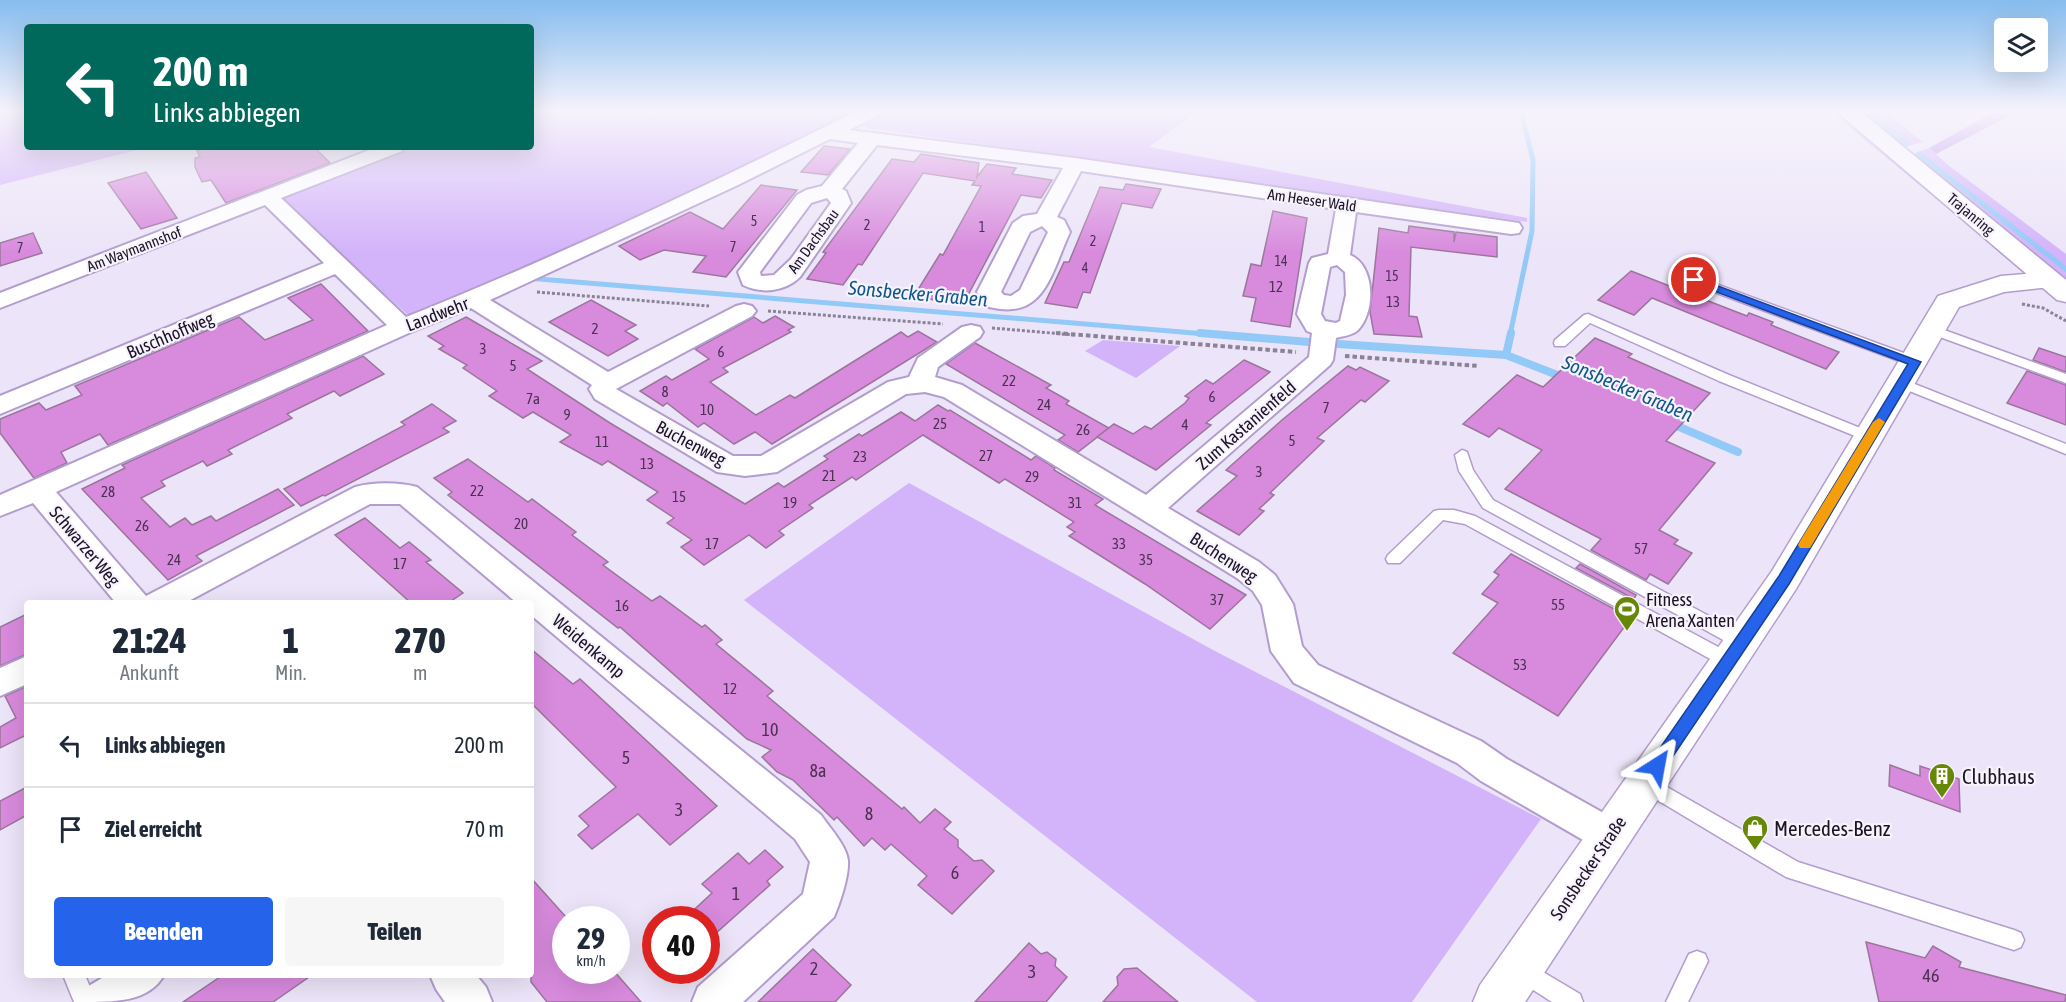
<!DOCTYPE html>
<html lang="de">
<meta charset="utf-8">
<style>
:root{--surface:#fff;--page:#f6f6f7;--text:#1f2937;--muted:#747a83;--line:#e0e1e3;--accent:#2563eb}
body{margin:0;font-family:"Asap Condensed",sans-serif;background:var(--page);color:var(--text);height:100vh;display:flex;flex-direction:column;font-size:22px;white-space:nowrap}
*{box-sizing:border-box;margin:0}
p{font-size:20px;color:var(--muted)}
.icon{flex:none;width:33px;height:33px;fill:none;stroke:currentColor;stroke-width:2;stroke-linecap:round;stroke-linejoin:round}
.map{position:relative;flex:1;overflow:hidden}
.panel{position:absolute;left:24px;top:600px;width:510px;height:378px;display:flex;flex-direction:column;background:var(--surface);border-radius:6px;box-shadow:0 6px 24px #0002}
.panel>*{flex:none}
.top-card{position:absolute;left:24px;top:24px;width:510px;height:126px;border-radius:6px;box-shadow:0 6px 24px #0002;background:#00695c;color:#fff;overflow:hidden}
.controls{position:absolute;left:1994px;top:18px;display:grid;gap:12px}
.controls a{display:grid;place-items:center;width:54px;height:54px;border-radius:6px;background:var(--surface);box-shadow:0 6px 24px #0002;font-size:30px}
.speed{position:absolute;left:552px;top:906px;display:flex;gap:12px;font-size:30px;font-weight:700;text-align:center}
.speed>*{display:grid;place-content:center;width:78px;height:78px;border-radius:50%;background:var(--surface);box-shadow:0 6px 24px #0002;line-height:1}
.speed small{font-size:15px;font-weight:400}
.speed .limit{border:9px solid #d22;background:#fff;color:#111}
.pin{position:absolute;display:grid;place-items:center;width:51px;height:51px;color:#fff;margin:-26px;border:3px solid #fff;border-radius:50%;box-shadow:0 2px 6px #0007}
.me{position:absolute;width:66px;margin:-33px;rotate:34deg;stroke-linejoin:round;filter:drop-shadow(0 0 4px #0008)}
.turn{display:flex;align-items:center;gap:21px;height:126px;padding:0 30px;font-size:27px}
.turn .icon{width:78px;height:78px;stroke-width:2.5}
.turn b{display:block;font-size:42px;line-height:51px}
.eta{display:flex;justify-content:space-evenly;align-items:center;height:102px;text-align:center}
.eta b{font-size:36px;font-weight:800;line-height:42px}
.cta{display:flex;gap:12px;margin-top:auto;padding:12px 30px}
.cta a{flex:1;height:69px;border-radius:6px;background:var(--accent);color:#fff;font-size:24px;font-weight:800;line-height:69px;text-align:center}
.cta a+a{background:var(--page);color:var(--text)}
ul{padding:0;list-style:none}
li{display:flex;align-items:center;gap:18px;height:84px;padding:0 30px;border-top:2px solid var(--line)}
li div{flex:1}
li b{display:block;font-size:22px}
li em{font-style:normal}
.map>svg:first-child{display:block}
</style>
<div class="map">
<svg width="2066" height="1002" viewBox="0 0 2066 1002">
<rect width="100%" height="100%" fill="#ece4f8"/>
<g fill="#d3b3fa">
<polygon points="0,112 27,112 27,147 149,147 0,185"/>
<polygon points="531,112 642,112 651,117 666,112 861,112 423,316 408,315 280,200 281,195 401,147 531,147"/>
<polygon points="882,112 1197,112 1149,147 1527,218 1527,222 867,128 862,124"/>
<polygon points="1831,112 1840,112 1916,174 1963,221"/>
<polygon points="1854,112 1886,112 1923,142 1899,148"/>
<polygon points="1929,148 1948,165 2066,254 2066,279 1910,155"/>
<polygon points="1103,340 1180,346 1136,378 1085,351"/>
<polygon points="909,483 1213,650 1541,819 1412,1002 1257,1002 744,600"/>
</g>
<polygon fill="#bb8ded" points="1994,112 2017,112 1936,154 1929,148"/>
<g fill="none" stroke-linecap="round" stroke-linejoin="round">
<g stroke="#93c9f7" stroke-width="5">
<polyline points="1866,112 1907,144"/>
<polyline points="1919,154 2066,269"/>
<polyline points="527,278 1218,335"/>
<polyline points="1510,335 1532,231 1533,160 1521,112"/>
</g>
<g stroke="#93c9f7" stroke-width="8">
<polyline points="1200,333 1309,342"/>
<polyline points="1338,344 1506,355 1511,333"/>
<polyline points="1506,355 1565,378"/>
<polyline points="1670,423 1738,452"/>
</g>
</g>
<g fill="#d88add" stroke="#9b759c" stroke-width="1.5">
<polygon points="824,146 850,149 828,175 801,172"/>
<polygon points="209,147 314,147 330,163 226,203 211,180 202,182 195,167 195,158 200,157 197,151"/>
<polygon points="921,154 979,163 977,177 987,164 1016,168 1012,174 1052,180 1041,198 1021,195 966,299 937,295 934,300 914,296 940,254 943,255 981,186 972,185 975,181 923,173 862,265 858,264 843,285 807,279 826,253 823,252 892,159 914,162"/>
<polygon points="146,172 177,218 141,229 108,183"/>
<polygon points="1126,184 1161,189 1152,208 1122,203 1090,293 1083,292 1077,308 1045,303 1064,262 1069,262 1100,187 1123,190"/>
<polygon points="761,185 797,190 726,277 693,272 706,256 664,250 640,260 619,246 690,212 723,229"/>
<polygon points="1273,211 1307,218 1290,327 1251,321 1256,298 1243,296 1251,264 1261,266"/>
<polygon points="1409,226 1454,232 1454,242 1456,232 1497,237 1497,257 1411,247 1409,316 1417,317 1422,337 1374,334 1370,312 1379,228 1408,233"/>
<polygon points="33,233 42,253 0,266 0,243"/>
<polygon points="1631,271 1747,316 1749,313 1773,322 1771,325 1839,352 1826,369 1652,298 1634,315 1598,300"/>
<polygon points="321,284 368,331 108,445 100,434 61,452 67,463 34,478 0,433 0,419 39,403 46,410 82,395 75,386 239,317 265,340 313,320 288,298"/>
<polygon points="591,300 636,325 625,331 638,339 608,356 549,322"/>
<polygon points="775,316 794,327 788,330 791,332 723,368 728,372 710,382 756,415 790,395 795,398 901,332 908,337 918,331 937,342 772,444 755,432 734,444 704,423 698,427 667,403 663,406 640,391 666,376 672,380 709,359 695,349 754,317 763,323"/>
<polygon points="466,317 542,361 527,369 610,423 745,504 778,483 784,487 828,459 824,456 859,434 862,436 901,412 915,421 938,405 948,411 950,410 1031,460 1036,456 1055,468 1054,470 1103,499 1095,505 1246,595 1210,629 1145,584 1069,536 1075,532 1067,527 1074,522 1005,479 999,483 923,435 856,480 852,477 809,505 813,508 779,531 784,535 766,548 749,535 704,565 681,547 692,540 667,523 674,518 647,500 658,492 608,461 602,465 560,442 571,435 533,412 523,418 489,396 497,391 463,368 467,365 439,349 444,346 428,336"/>
<polygon points="1595,338 1632,354 1628,357 1710,393 1666,441 1715,463 1659,530 1678,540 1674,544 1692,553 1668,584 1650,574 1646,580 1591,550 1601,539 1505,489 1542,450 1499,428 1489,437 1463,424 1517,375 1543,387"/>
<polygon points="975,343 1051,385 1046,388 1069,401 1066,404 1109,428 1078,452 1058,440 1065,435 946,364"/>
<polygon points="2039,348 2066,357 2066,372 2033,360"/>
<polygon points="363,356 384,374 340,396 334,391 287,414 292,418 228,450 232,454 207,466 203,461 161,481 165,486 141,498 170,527 185,518 192,525 211,516 216,521 278,489 294,505 196,556 202,561 168,580 82,489 125,468 122,465"/>
<polygon points="1244,360 1270,372 1206,423 1211,425 1156,470 1097,437 1114,424 1133,434 1145,426 1151,429 1185,403 1189,398 1185,396 1206,380 1213,384"/>
<polygon points="1348,366 1356,370 1360,367 1389,381 1365,402 1361,400 1317,438 1324,441 1270,493 1274,495 1259,509 1264,511 1239,535 1197,511 1237,476 1226,470 1282,420"/>
<polygon points="2027,371 2066,385 2066,425 2007,403"/>
<polygon points="432,404 456,421 443,428 449,432 325,496 323,495 301,506 284,489 405,425 401,422"/>
<polygon points="468,459 528,502 532,499 576,532 572,535 608,562 603,565 652,601 660,596 702,627 705,625 722,640 716,644 773,691 767,696 902,809 904,807 920,823 935,809 951,822 944,829 958,840 958,847 974,861 982,860 994,871 952,914 918,885 927,876 891,844 885,850 872,838 864,846 837,817 834,820 793,780 777,772 762,757 771,750 747,739 620,627 618,628 448,495 452,492 434,478"/>
<polygon points="365,518 400,548 409,542 431,560 426,562 463,593 448,603 411,603 335,535"/>
<polygon points="1511,554 1631,618 1558,716 1453,653 1498,603 1482,594 1499,575 1494,572"/>
<polygon points="1580,564 1636,595 1634,599 1576,568"/>
<polygon points="27,614 27,654 0,666 0,627"/>
<polygon points="531,649 573,684 580,679 717,806 670,845 638,814 592,849 578,835 589,826 579,816 616,787 531,703"/>
<polygon points="27,686 27,742 24,736 0,748 0,727 16,718 5,696"/>
<polygon points="1890,765 1920,776 1920,766 1959,779 1960,812 1889,786"/>
<polygon points="27,787 27,815 0,830 0,801"/>
<polygon points="765,850 783,867 767,881 770,885 706,942 706,920 683,920 712,893 702,884 738,853 749,864"/>
<polygon points="531,878 566,917 566,970 613,970 641,1002 547,1002 531,982"/>
<polygon points="1866,942 1925,958 1933,946 1961,962 1959,967 2066,995 2065,1002 1879,1002"/>
<polygon points="1029,943 1041,954 1047,952 1056,959 1055,966 1067,977 1046,1002 975,1002"/>
<polygon points="813,949 851,985 835,1002 758,1002"/>
<polygon points="1137,968 1178,1002 1103,1002 1118,985 1117,977 1124,969"/>
<polygon points="223,975 312,975 273,1002 183,1002"/>
</g>
<g fill="none" stroke-linecap="round" stroke-linejoin="round">
<g stroke="#b39dce" stroke-width="3">
<g id="service">
<polygon points="1694,276 1920,359 1922,362 1915,366 1910,365 1690,283 1688,280"/>
<polygon points="1588,314 1729,375 1875,434 1877,437 1875,440 1865,440 1719,381 1590,323 1565,346 1555,346 1554,343 1555,340 1584,315"/>
<polygon points="1933,326 2066,374 2066,383 1929,333 1927,330 1929,327"/>
<polygon points="1902,379 2066,444 2066,454 1897,386 1895,383 1897,380"/>
<polygon points="1462,450 1467,452 1473,470 1493,500 1748,637 1750,642 1748,647 1742,649 1736,647 1483,508 1459,471 1455,455"/>
<polygon points="1439,510 1454,510 1475,516 1735,656 1738,661 1735,666 1729,668 1723,666 1465,524 1443,520 1400,563 1388,563 1386,559 1388,555 1434,511"/>
<polygon points="1646,775 1798,862 2014,930 2021,933 2024,940 2021,947 2014,950 1786,877 1639,789 1637,783 1639,777"/>
<polygon points="1697,951 1705,954 1708,961 1688,1002 1666,1002 1689,954"/>
<polygon points="1521,959 1580,994 1583,1002 1552,1002 1513,977 1510,970 1513,963"/>
<polygon points="63,975 85,975 96,1002 74,1002"/>
</g>
</g>
<g stroke="#b39dce" stroke-width="4">
<g id="minor">
<path d="M855 112H879L877 116 849 130 1075 158 1519 223 1522 228 1519 233 1511 234 1356 212 1350 255C1375 265 1376 311 1358 330 1353 335 1344 336 1336 338L1333 360 1330 365 1168 508 1259 562 1275 575 1293 604 1302 646 1318 665 1481 741 1507 759 1623 824 1629 836 1623 848 1610 853 1597 848 1481 781 1457 763 1294 683 1271 651 1262 605 1253 591 1237 578 944 397 925 392 906 394 777 472 745 476 717 472 595 399 589 389 592 385 471 308 411 332 56 492 146 596 355 487C373 482 399 482 417 487L821 815C829 827 847 846 848 861 849 876 840 903 834 917L743 1002H692L698 987 803 894 810 862 795 839 531 615V603H517L400 504H370L185 603H116L33 503 0 516V495L387 325 335 274 0 414V396L324 263 265 205 0 308V293L377 147H405L402 151 281 198 406 317C559 256 708 185 855 112ZM830 139 858 143 822 186 806 190 797 195 738 272 743 285C762 294 784 292 800 277L851 203 846 191 842 189 877 145 1063 168 1037 214 1023 216 1013 223 977 292 989 307C1045 321 1051 273 1070 232L1064 220 1057 217 1081 171 1336 209 1328 254 1312 258 1309 263 1297 314 1307 331 1312 333 1309 357 1146 495 962 385 935 377 938 367 980 337 983 332 980 327 971 325 962 327 918 358 909 377 888 382 761 456H733L616 389 752 316 756 311 752 306 744 304 736 306 608 372 490 300 738 185ZM827 198 831 203 791 259 774 275 761 276 760 272 811 203ZM1042 226 1048 232 1020 290 1011 296 1004 295 1001 292 1030 232ZM1337 265 1345 272 1346 295 1340 321 1336 323 1325 321 1321 314 1330 267Z"/>
<polygon points="27,656 27,684 0,696 0,668"/>
<path d="M107 975H164C149 1002 115 1002 81 1002L87 987Z"/>
<polygon points="430,975 476,975 486,987 492,1002 445,1002 436,989"/>
</g>
</g>
<g stroke="#b39dce" stroke-width="3">
<polygon id="tertiary" points="2049,272 2058,274 2062,280 2058,286 2004,292 1959,307 1796,589 1525,1002 1473,1002 1480,985 1772,571 1938,296 2001,276"/>
</g>
<g stroke="#b39dce" stroke-width="3">
<polygon id="secondary" points="1837,112 1861,112 2066,280 2066,302 2057,300"/>
</g>
<g stroke="#8b8295" stroke-width="3" stroke-dasharray="3 2" stroke-linecap="butt">
<polyline points="537,292 709,306"/>
<polyline points="2022,304 2043,308 2066,321"/>
<polyline points="768,311 943,324"/>
<polyline points="992,328 1075,335"/>
</g>
<g stroke="#8b8295" stroke-width="4" stroke-dasharray="4.5 3" stroke-linecap="butt">
<polyline points="1056,333 1296,352"/>
<polyline points="1345,356 1479,366"/>
</g>
<use href="#service" fill="#fff" fill-rule="evenodd"/>
<use href="#minor" fill="#fff" fill-rule="evenodd"/>
<use href="#tertiary" fill="#fff" fill-rule="evenodd"/>
<use href="#secondary" fill="#fff" fill-rule="evenodd"/>
</g>
<linearGradient id="sky" x2="0" y2="1"><stop stop-color="#86bcee"/><stop offset="0.44" stop-color="#f6f3fc"/><stop offset="1" stop-color="#f6f3fc" stop-opacity="0"/></linearGradient>
<rect width="2066" height="253" fill="url(#sky)"/>
<polygon fill="#2563eb" stroke="#184099" stroke-width="1.5" points="1694,277 1921,362 1789,584 1663,771 1657,773 1651,771 1649,766 1651,761 1779,576 1908,364 1690,282 1689,280"/>
<polygon fill="#f59e0b" points="1879,418 1885,422 1810,548 1800,548 1798,545 1800,541 1873,422"/>
<defs>
<g id="stadium-pin" transform="scale(1.35)"><path d="M0 17L-7.5 6A9.5 9.5 0 1 1 7.5 6Z" fill="#678806" stroke="#f7f3fd"/><path d="M0-5a6.5 5 0 1 0 0 10a6.5 5 0 1 0 0-10ZM-3.5-1.8h7v3.6h-7Z" fill="#fff"/></g>
<g id="building-pin" transform="scale(1.35)"><path d="M0 17L-7.5 6A9.5 9.5 0 1 1 7.5 6Z" fill="#678806" stroke="#f7f3fd"/><path d="M-4-6H4V6H1V3H-1V6H-4ZM-2.5-4.3h1.7v1.8h-1.7ZM.8-4.3h1.7v1.8H.8ZM-2.5-1h1.7V.8h-1.7ZM.8-1h1.7V.8H.8Z" fill="#fff"/></g>
<g id="shop-pin" transform="scale(1.35)"><path d="M0 17L-7.5 6A9.5 9.5 0 1 1 7.5 6Z" fill="#678806" stroke="#f7f3fd"/><path d="M-5-2.5h2.3a2.7 3.5 0 0 1 5.4 0H5L5.5 6h-11ZM-1.5-2.5h3a1.5 2.3 0 0 0-3 0Z" fill="#fff"/></g>
</defs>
<g fill-rule="evenodd">
<use href="#stadium-pin" x="1627" y="609"/>
<use href="#building-pin" x="1942" y="776"/>
<use href="#shop-pin" x="1755" y="828"/>
</g>
<g text-anchor="middle" dominant-baseline="central" stroke-width="4.5" stroke-linejoin="round" paint-order="stroke">
<g font-size="14" fill="#4b3153">
<text x="754" y="221">5</text>
<text x="867" y="225">2</text>
<text x="982" y="227">1</text>
<text x="1093" y="241">2</text>
<text x="733" y="247">7</text>
<text x="20" y="248">7</text>
<text x="1281" y="261">14</text>
<text x="1085" y="268">4</text>
<text x="1392" y="276">15</text>
</g>
<g font-size="15" fill="#1c1325" stroke="#f7f3fd">
<text transform="translate(1312 200) rotate(8)">Am Heeser Wald</text>
<text transform="translate(1971 214) rotate(40)">Trajanring</text>
<text transform="translate(813 241) rotate(-54)">Am Dachsbau</text>
<text transform="translate(134 249) rotate(-21)">Am Waymannshof</text>
</g>
<g font-size="15" fill="#4b3153">
<text x="1276" y="286">12</text>
<text x="1393" y="301">13</text>
<text x="595" y="328">2</text>
<text x="483" y="348">3</text>
<text x="721" y="351">6</text>
<text x="513" y="365">5</text>
<text x="1009" y="380">22</text>
<text x="665" y="391">8</text>
<text x="1212" y="396">6</text>
<text x="533" y="398">7a</text>
<text x="1044" y="404">24</text>
<text x="1326" y="407">7</text>
<text x="707" y="409">10</text>
<text x="567" y="414">9</text>
<text x="940" y="423">25</text>
<text x="1185" y="424">4</text>
<text x="1083" y="429">26</text>
<text x="1292" y="440">5</text>
<text x="602" y="441">11</text>
<text x="986" y="455">27</text>
<text x="860" y="456">23</text>
<text x="647" y="463">13</text>
<text x="1259" y="471">3</text>
<text x="829" y="475">21</text>
<text x="1032" y="476">29</text>
<text x="477" y="490">22</text>
<text x="108" y="491">28</text>
<text x="679" y="496">15</text>
<text x="790" y="502">19</text>
<text x="1075" y="502">31</text>
<text x="521" y="523">20</text>
<text x="142" y="525">26</text>
<text x="712" y="543">17</text>
<text x="1119" y="543">33</text>
<text x="1641" y="548">57</text>
<text x="174" y="559">24</text>
<text x="1146" y="559">35</text>
<text x="400" y="563">17</text>
<text x="1217" y="599">37</text>
<text x="1558" y="604">55</text>
<text x="622" y="605">16</text>
<text x="1520" y="664">53</text>
<text x="730" y="688">12</text>
</g>
<g font-size="18" fill="#1c1325" stroke="#f7f3fd">
<text transform="translate(437 314) rotate(-21)">Landwehr</text>
<text transform="translate(170 335) rotate(-23)">Buschhoffweg</text>
<text transform="translate(1246 425) rotate(-41)">Zum Kastanienfeld</text>
<text transform="translate(691 443) rotate(28)">Buchenweg</text>
<text transform="translate(85 546) rotate(50)">Schwarzer Weg</text>
<text transform="translate(1224 557) rotate(33)">Buchenweg</text>
<text transform="translate(589 646) rotate(40)">Weidenkamp</text>
<text transform="translate(1588 868) rotate(-56)">Sonsbecker Straße</text>
</g>
<g font-size="18" fill="#1c1325" stroke="#f7f3fd" text-anchor="start">
<text x="1646" y="599">Fitness<tspan x="1646" dy="21">Arena Xanten</tspan></text>
</g>
<g font-size="18" fill="#4b3153">
<text x="770" y="729">10</text>
<text x="626" y="757">5</text>
<text x="818" y="770">8a</text>
<text x="679" y="809">3</text>
<text x="869" y="813">8</text>
<text x="955" y="872">6</text>
<text x="736" y="893">1</text>
<text x="814" y="968">2</text>
<text x="1032" y="971">3</text>
<text x="1931" y="975">46</text>
</g>
<g font-size="20" font-style="italic" fill="#115889" stroke="#f7f3fd">
<text transform="translate(918 293) rotate(5)">Sonsbecker Graben</text>
<text transform="translate(1628 388) rotate(23)">Sonsbecker Graben</text>
</g>
<g font-size="21" fill="#1c1325" stroke="#f7f3fd" text-anchor="start">
<text x="1962" y="776">Clubhaus</text>
<text x="1774" y="828">Mercedes-Benz</text>
</g>
</g>
</svg>
<div class="controls">
<a><svg class="icon" aria-label="layers" viewBox="0 0 24 24"><path d="M12 4l9 5-9 5-9-5zM3 14l9 5 9-5"/></svg></a>
</div>
<div class="speed"><div>29<small>km/h</small></div><div class="limit">40</div></div>
<div class="pin" style="left:1694px;top:280px;background:#d93025"><svg class="icon" aria-label="arrive" viewBox="0 0 24 24"><path d="M6 21V4h12l-3 4 3 4H6"/></svg></div>
<svg class="me" style="left:1657px;top:766px" viewBox="-20 -20 40 40"><path d="M0-17L14 15 0 8-14 15z" fill="#2563eb" stroke="#fff" stroke-width="4"/></svg>
<div class="top-card">
<div class="turn"><svg class="icon" aria-label="left" viewBox="0 0 24 24"><path d="M17 20v-9H6M10 6l-5 5 5 5"/></svg><div><b>200 m</b>Links abbiegen</div></div>
</div>
<section class="panel">
<div class="eta">
<div><b>21:24</b><p>Ankunft</p></div>
<div><b>1</b><p>Min.</p></div>
<div><b>270</b><p>m</p></div>
</div>
<ul>
<li><svg class="icon" aria-label="left" viewBox="0 0 24 24"><path d="M17 20v-9H6M10 6l-5 5 5 5"/></svg><div><b>Links abbiegen</b></div><em>200 m</em></li>
<li><svg class="icon" aria-label="arrive" viewBox="0 0 24 24"><path d="M6 21V4h12l-3 4 3 4H6"/></svg><div><b>Ziel erreicht</b></div><em>70 m</em></li>
</ul>
<div class="cta"><a>Beenden</a><a>Teilen</a></div>
</section>
</div>
